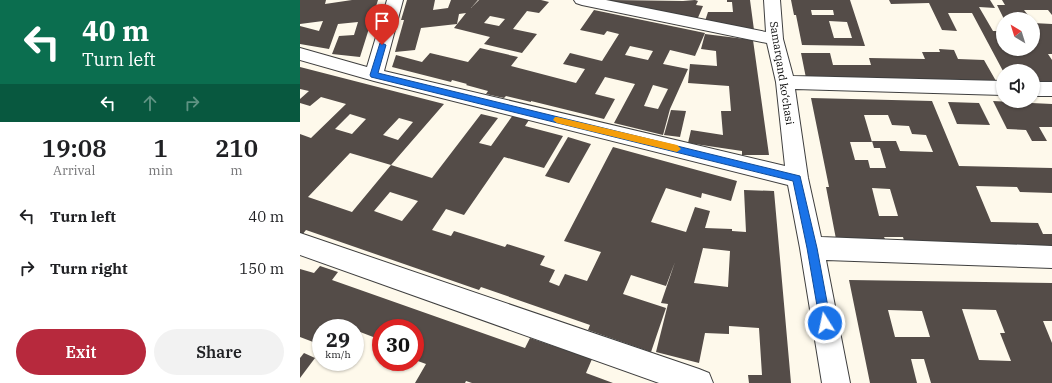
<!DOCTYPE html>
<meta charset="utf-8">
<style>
:root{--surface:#fff;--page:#f2f2f2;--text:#202124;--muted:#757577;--accent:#b7293d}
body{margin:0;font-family:"IBM Plex Serif",serif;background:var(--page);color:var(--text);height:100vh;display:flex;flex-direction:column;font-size:15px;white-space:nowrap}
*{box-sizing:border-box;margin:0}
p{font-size:13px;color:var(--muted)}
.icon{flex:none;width:22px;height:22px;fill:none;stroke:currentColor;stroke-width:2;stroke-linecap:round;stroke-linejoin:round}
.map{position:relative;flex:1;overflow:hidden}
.drawer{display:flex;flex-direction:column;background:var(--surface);width:300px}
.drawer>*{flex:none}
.guide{background:#0b6e4f;color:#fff;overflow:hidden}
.needle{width:26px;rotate:322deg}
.buttons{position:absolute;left:696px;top:12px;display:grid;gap:8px}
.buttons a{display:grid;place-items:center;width:44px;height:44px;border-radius:50%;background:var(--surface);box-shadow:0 1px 3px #0004;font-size:20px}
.speed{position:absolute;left:12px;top:319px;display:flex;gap:8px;font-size:20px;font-weight:700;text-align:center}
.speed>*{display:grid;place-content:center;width:52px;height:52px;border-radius:50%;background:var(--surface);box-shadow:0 1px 3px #0004;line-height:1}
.speed small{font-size:10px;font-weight:400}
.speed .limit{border:6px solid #d22;background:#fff;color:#111}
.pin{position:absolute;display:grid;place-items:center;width:34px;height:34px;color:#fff;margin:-41px -17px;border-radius:50% 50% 50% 0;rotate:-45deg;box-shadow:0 0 4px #0007}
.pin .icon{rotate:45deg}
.me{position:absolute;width:44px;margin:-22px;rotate:350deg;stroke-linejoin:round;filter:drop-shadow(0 0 3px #0008)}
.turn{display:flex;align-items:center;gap:14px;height:84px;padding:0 16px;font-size:18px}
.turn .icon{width:52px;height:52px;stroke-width:2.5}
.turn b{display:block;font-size:28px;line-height:34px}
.lanes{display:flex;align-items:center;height:38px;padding:0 16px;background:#0003;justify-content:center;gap:20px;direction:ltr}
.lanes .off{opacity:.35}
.eta{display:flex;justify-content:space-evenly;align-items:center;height:68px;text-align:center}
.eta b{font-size:24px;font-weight:600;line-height:28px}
.action{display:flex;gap:8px;margin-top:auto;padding:8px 16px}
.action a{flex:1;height:46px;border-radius:24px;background:var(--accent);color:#fff;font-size:16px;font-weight:600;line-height:46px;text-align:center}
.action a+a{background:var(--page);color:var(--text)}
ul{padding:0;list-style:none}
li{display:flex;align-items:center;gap:12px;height:52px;padding:0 16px}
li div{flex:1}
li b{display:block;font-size:15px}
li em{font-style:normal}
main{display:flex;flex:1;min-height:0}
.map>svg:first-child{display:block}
</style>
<main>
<section class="drawer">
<div class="guide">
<div class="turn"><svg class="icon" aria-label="left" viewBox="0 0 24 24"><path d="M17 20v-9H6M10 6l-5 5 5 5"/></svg><div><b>40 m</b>Turn left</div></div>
<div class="lanes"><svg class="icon" aria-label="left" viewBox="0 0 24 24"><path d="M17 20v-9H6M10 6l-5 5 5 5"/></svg><svg class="icon off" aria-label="ahead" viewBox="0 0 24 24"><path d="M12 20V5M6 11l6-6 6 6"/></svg><svg class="icon off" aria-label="right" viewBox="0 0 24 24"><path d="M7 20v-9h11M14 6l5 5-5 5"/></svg></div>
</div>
<div class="eta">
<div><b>19:08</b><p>Arrival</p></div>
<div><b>1</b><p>min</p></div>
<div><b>210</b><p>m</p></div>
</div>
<ul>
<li><svg class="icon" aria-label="left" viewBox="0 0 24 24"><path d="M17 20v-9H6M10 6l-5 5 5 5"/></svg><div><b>Turn left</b></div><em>40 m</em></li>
<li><svg class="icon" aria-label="right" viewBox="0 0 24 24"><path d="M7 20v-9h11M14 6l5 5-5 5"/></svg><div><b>Turn right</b></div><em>150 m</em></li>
</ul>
<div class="action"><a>Exit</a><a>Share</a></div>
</section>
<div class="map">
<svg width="752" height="383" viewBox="0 0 752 383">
<rect width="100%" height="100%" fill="#fef9eb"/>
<g fill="#544c48" fill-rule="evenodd">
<polygon points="0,0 26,0 25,4 52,0 78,0 60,57 32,54 39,36 54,35 58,22 38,24 29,49 0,44 0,26 19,31 23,21 0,24"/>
<path d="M107 0H135L133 10 148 8 151 0H178L171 8 179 0H241L249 2 239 13 227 11 213 29 237 34 222 53 184 44 190 37 154 28 166 13 159 14 157 24 121 28 115 50 95 52 104 20H101ZM190 16 205 19 199 26 184 23Z"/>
<polygon points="311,0 383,1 395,0 398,1 396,5 403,6 397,20 309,3"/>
<polygon points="427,0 450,0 454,30 405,21 408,12 433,12 432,2 427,2"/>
<path d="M491 0H550L565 46 502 45 496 15H494ZM511 10H533L534 15H512ZM529 21 547 22 552 38H534Z"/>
<polygon points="589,0 690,0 695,8 679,7 693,31 697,31 703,42 703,49 733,49 733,23 752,24 752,54 748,54 752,60 752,83 733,82 733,71 703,71 672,13 648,13 657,31 642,30 629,3 591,4"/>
<polygon points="702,0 752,0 752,15 748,10 724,10 731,19 704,19 697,5 705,5"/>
<path d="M294 10 405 33 395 56 370 50 363 64 388 69 370 109 363 135 314 123 335 84 305 77 295 94 315 99 304 119 231 101V102L206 96 204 98 186 94 188 91 166 85 167 84 152 80 151 82 92 67 96 55 122 62 130 53 168 62 180 48 218 57 211 66 276 83 285 69 263 64 270 53 302 61 319 34 307 31 304 35 280 30ZM330 46 353 51 348 60 325 55ZM353 85 368 89 358 109 344 106Z"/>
<polygon points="405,34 453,40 469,155 442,155 442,151 388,143 391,130 423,135 421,111 431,111 429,86 388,83 390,64 417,66 416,51 401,49"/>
<polygon points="639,49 654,50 658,59 684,60 696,81 506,78 501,53 530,53 533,65 571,65 569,58 625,59 622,52 640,52"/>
<path d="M0 67 144 104 91 165 132 178 181 114 198 118 179 143 191 146 213 115 229 120 225 126 263 136 244 168 204 157 164 215 146 209 132 230 151 236 154 231 205 247 207 244 245 256 240 265 255 270 249 282 259 286 265 274 287 281 301 252 264 241 313 147 437 181 431 201 402 193 401 198 366 188 351 222 386 232 395 207 410 211 405 228 432 229V231L446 232 444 190 474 191 491 383H449L448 375H462L459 328 429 326V334L405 333 399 363 356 352 368 304 361 303 375 262 366 286 331 275 323 294 366 308 351 352 288 330 290 325 181 287 179 290 6 230 2 235 0 234V134L11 138 46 104 21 97 10 106 0 103V99L9 91 0 89ZM50 114 66 119 52 134 35 129ZM99 118 113 122 98 140 83 135ZM50 153 91 165 52 212 8 197ZM90 192 118 201 102 221 74 211ZM403 248 430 251 428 287 394 283Z"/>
<path d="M511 98 632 101 659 166 752 168V193L720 192 717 187 676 186 691 222 738 223 743 234H752V247L605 244 603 237H584L585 239H536L526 187H529ZM564 115H588L592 125 609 126 612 134 626 135 633 152 600 151 596 141H572L574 148H580L586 168H570L568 160H555L550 142H572ZM572 188 590 189 598 216H579Z"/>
<polygon points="693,101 752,104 752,127 739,127 747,141 732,141 726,130 707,129"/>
<polygon points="648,102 679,103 690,125 657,124"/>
<polygon points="371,110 386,111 380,137 364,135"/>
<polygon points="268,137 291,144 269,183 245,176"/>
<polygon points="20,266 38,272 32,280 225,348 230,338 292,359 286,373 313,383 172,383 166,381 165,383 115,383 126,364 115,360 115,328 81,328 81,340 55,330 55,328 50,328 39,324 36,328 21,328 21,345 0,337 0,269 14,273"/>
<path d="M549 280 752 283V321H743L752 343V383H631L624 359H611L617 383H570ZM662 309 696 310 705 333H700L711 361 679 360ZM588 310 622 311 630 337H595Z"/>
<polygon points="4,353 15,358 0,378 0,358"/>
</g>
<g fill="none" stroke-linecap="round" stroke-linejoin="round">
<g stroke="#3f3f3f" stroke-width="2">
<g id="minor">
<polygon points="87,0 103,0 84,71 485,166 476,82 467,43 282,5 276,3 274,0 306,0 466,32 464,0 480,0 483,39 493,76 703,81 703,95 495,89 508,178 521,237 752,246 752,268 526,260 550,383 522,383 500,248 488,185 74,81 0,60 0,48 67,67"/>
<rect x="733" y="82" width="19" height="14"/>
<polygon points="0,233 399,369 409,373 413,383 359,383 0,255"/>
</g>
</g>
<use href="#minor" fill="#fff" fill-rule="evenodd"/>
</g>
<polygon fill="#1a73e8" stroke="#114b97" points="80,43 82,43 86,45 78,73 500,176 517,248 531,323 529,327 525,328 521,327 520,323 507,248 493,181 71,77 70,75"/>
<polygon fill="#f59e0b" points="255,117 257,117 377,145 381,149 377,152 257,123 253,120"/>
<g text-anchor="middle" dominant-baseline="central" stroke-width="4" stroke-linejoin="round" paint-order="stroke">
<g font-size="11" fill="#0c0c0c" stroke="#fff">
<text transform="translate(482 73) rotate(81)">Samarqand ko‘chasi</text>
</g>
</g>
</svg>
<div class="buttons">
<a><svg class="needle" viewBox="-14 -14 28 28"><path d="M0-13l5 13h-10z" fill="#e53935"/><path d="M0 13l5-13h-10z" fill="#757577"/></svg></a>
<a><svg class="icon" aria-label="sound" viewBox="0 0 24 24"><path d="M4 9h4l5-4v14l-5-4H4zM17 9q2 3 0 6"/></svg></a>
</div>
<div class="speed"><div>29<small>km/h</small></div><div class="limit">30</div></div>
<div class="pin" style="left:82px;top:45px;background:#d93025"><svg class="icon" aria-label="arrive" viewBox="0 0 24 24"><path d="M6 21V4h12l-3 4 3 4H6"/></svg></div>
<svg class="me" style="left:525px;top:323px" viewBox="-20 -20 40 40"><circle r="17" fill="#1a73e8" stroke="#fff" stroke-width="3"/><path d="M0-11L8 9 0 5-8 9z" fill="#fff"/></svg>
</div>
</main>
